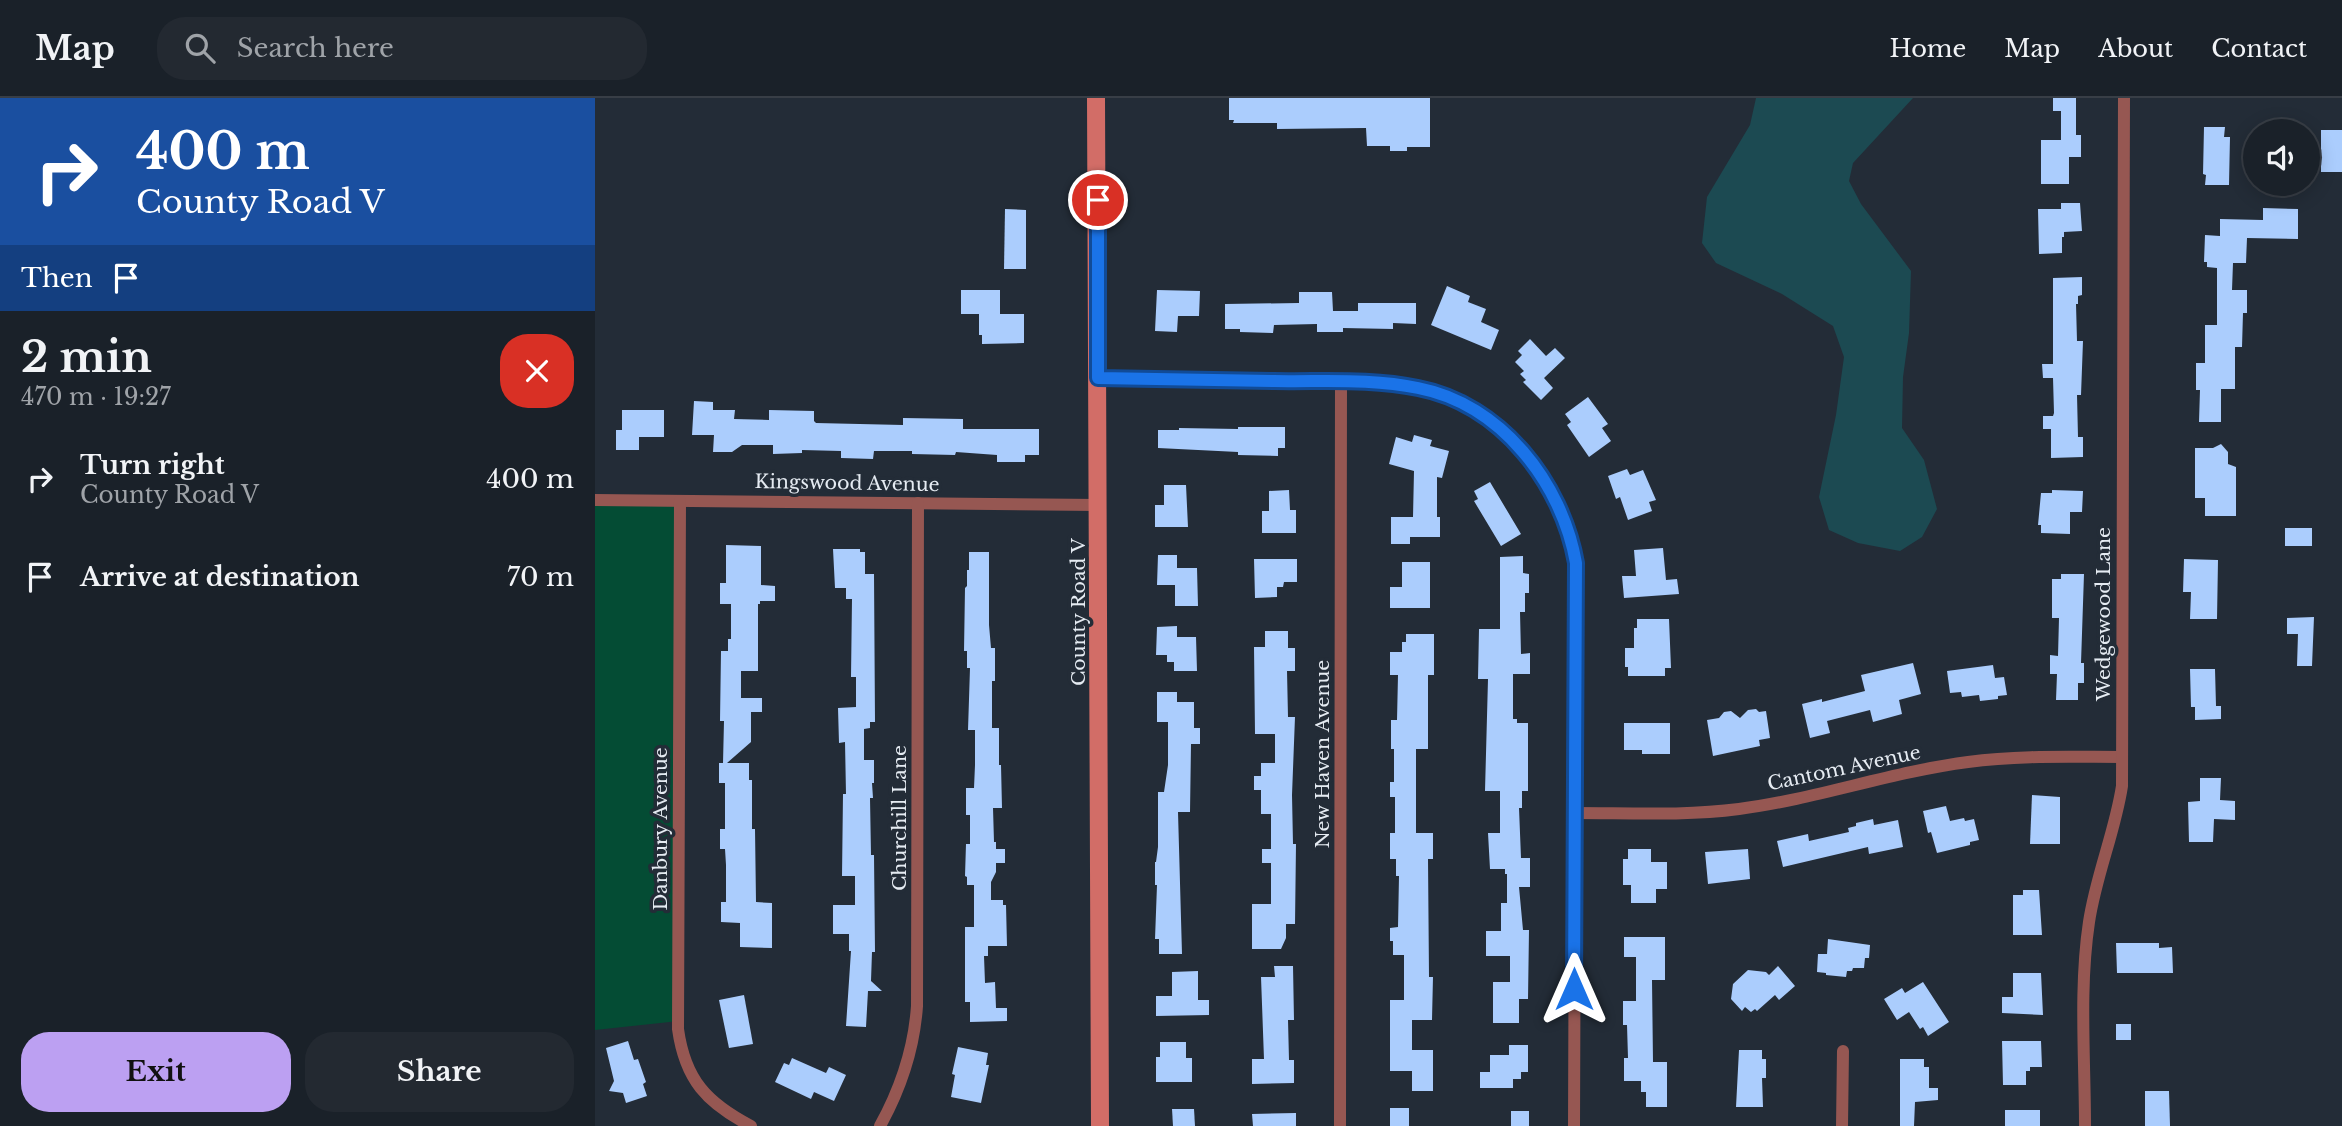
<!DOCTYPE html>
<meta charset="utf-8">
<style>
:root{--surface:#1a2129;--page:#232931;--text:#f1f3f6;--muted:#9fa3a8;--line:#383e46;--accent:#bca0f2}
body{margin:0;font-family:"Libre Baskerville",serif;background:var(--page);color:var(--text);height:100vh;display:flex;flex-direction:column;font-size:26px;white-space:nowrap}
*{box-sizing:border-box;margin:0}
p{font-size:23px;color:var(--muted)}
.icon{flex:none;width:38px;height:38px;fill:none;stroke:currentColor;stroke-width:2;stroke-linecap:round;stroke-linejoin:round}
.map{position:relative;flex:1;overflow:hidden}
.drawer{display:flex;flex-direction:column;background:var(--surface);width:595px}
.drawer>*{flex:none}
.banner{background:#1a4fa0;color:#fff;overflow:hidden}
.fabs{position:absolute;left:1648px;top:21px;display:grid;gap:14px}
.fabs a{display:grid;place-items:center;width:77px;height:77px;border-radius:50%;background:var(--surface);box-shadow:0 4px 18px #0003,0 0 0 2px var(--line);font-size:35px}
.pin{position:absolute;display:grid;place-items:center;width:60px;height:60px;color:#fff;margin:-30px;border:4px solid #fff;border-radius:50%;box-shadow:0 2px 7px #0007}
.me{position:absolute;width:77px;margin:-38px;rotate:0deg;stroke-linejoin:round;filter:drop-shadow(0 0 5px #0008)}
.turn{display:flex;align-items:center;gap:24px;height:147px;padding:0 21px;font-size:32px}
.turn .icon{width:91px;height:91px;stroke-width:2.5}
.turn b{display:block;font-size:49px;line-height:60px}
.then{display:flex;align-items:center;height:66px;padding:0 21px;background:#0003;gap:14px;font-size:26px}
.round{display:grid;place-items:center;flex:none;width:74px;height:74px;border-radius:28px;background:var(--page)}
.headline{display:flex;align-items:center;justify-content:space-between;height:119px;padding:0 21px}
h1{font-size:42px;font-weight:700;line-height:52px}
.action{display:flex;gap:14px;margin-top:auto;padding:14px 21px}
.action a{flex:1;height:80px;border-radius:28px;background:var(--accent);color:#111;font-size:28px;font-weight:700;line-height:80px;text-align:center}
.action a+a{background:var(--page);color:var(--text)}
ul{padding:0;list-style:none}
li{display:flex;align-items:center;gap:21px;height:98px;padding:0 21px}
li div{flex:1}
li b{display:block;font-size:26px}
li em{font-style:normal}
header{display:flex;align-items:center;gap:42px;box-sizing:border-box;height:98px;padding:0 35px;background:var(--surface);border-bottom:2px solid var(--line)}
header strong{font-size:33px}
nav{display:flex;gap:38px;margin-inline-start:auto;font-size:24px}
.search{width:490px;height:63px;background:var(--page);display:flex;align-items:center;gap:18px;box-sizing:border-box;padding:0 24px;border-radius:28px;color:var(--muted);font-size:26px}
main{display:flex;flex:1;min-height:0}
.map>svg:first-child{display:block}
</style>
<header>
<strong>Map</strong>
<div class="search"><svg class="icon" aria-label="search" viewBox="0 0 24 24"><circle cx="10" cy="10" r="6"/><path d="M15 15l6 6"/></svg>Search here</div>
<nav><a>Home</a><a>Map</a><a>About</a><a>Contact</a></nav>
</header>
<main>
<section class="drawer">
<div class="banner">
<div class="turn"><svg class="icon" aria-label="right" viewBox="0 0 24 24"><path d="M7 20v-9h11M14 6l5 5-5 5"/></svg><div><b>400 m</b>County Road V</div></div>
<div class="then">Then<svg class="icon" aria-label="arrive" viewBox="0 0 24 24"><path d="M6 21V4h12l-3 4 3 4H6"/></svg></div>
</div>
<div class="headline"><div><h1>2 min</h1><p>470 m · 19:27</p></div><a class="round" style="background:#d93025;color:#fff"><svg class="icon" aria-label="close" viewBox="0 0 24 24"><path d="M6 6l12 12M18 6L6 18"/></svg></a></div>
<ul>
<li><svg class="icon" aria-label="right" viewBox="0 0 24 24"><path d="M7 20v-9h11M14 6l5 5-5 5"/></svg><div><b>Turn right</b><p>County Road V</p></div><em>400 m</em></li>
<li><svg class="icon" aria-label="arrive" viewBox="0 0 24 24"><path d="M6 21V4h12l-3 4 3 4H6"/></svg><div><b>Arrive at destination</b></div><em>70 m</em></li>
</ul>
<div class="action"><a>Exit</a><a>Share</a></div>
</section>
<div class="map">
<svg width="1747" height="1028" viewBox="0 0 1747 1028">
<rect width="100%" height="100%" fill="#232c37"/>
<polygon fill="#044c34" points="0,402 85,403 84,923 0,932"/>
<polygon fill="#1c4a52" points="1161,0 1318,0 1258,65 1254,83 1266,106 1316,173 1314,235 1308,279 1307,330 1329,362 1342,411 1327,439 1305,453 1263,445 1234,432 1224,399 1241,317 1249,259 1238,228 1187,196 1121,165 1107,145 1112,99 1155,27"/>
<g fill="#abcdfd">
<polygon points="634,0 835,0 835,49 812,49 812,53 795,53 795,48 772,48 771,30 682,31 682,25 638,25 639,22 634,22"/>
<polygon points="1458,0 1481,0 1481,37 1486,37 1486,59 1474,59 1474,86 1446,86 1446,42 1466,42 1466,13 1458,13"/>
<polygon points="1609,29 1630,29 1629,39 1635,39 1634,87 1610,87 1611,77 1608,76"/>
<rect x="1726" y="32" width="21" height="42"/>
<polygon points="1466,105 1485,105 1487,133 1469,134 1469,139 1467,139 1467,155 1444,156 1443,111 1466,111"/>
<polygon points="1668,110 1703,111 1703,141 1652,140 1651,165 1638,165 1637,192 1652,192 1652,215 1648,215 1647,249 1640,249 1640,291 1626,291 1626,324 1604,324 1605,292 1601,292 1601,265 1610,265 1610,227 1622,227 1622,170 1612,169 1612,164 1609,164 1610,137 1625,138 1625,121 1668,122"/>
<polygon points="410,111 431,112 431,171 409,171"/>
<polygon points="1487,179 1487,197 1483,198 1483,206 1481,206 1482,243 1488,243 1486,297 1482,297 1483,339 1488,339 1488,359 1456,360 1456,331 1448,331 1448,318 1458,318 1459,315 1458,280 1448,280 1447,266 1458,266 1458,180"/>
<polygon points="852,188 875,198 873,204 891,211 886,224 904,232 896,252 836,227"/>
<polygon points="366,192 405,192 405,216 429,216 429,245 387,246 387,237 384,237 384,216 366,216"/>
<polygon points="562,192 605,193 604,218 583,218 582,234 560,233"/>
<polygon points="704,194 737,194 738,213 763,213 763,205 821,205 821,226 798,225 798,231 748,230 748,234 722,234 722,226 679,227 678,235 645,234 645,231 630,231 630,206 704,205"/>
<polygon points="935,241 951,258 960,250 970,260 949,280 958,290 946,302 928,284 931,282 925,276 929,273 920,264 927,257 923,253"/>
<polygon points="993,299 1013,326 1007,330 1016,343 994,359 972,327 976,324 970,316"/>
<polygon points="99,303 118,304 118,312 140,312 139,321 174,322 174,312 219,313 219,323 221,325 308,327 308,320 368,321 368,331 444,331 444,357 430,357 430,364 402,364 402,357 361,354 360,357 317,356 317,353 279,353 278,361 246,360 246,353 207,352 207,355 178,356 178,347 147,347 137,354 118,354 119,337 97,337"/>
<polygon points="27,312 69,312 69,339 44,339 44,352 21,352 21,332 27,332"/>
<polygon points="643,329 690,329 690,350 683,350 683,358 643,357 643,354 563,350 563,332 584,332 584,330 643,331"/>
<polygon points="819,337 837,342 835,348 854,353 847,380 842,379 842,419 845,419 845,439 815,439 815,446 796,446 796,419 818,419 819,373 794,366 801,339 817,344"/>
<polygon points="1626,346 1633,354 1633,366 1641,369 1641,418 1610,418 1610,400 1600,400 1600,350 1618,350"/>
<polygon points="1032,371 1035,377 1048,372 1061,402 1054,404 1057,413 1033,422 1025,399 1021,401 1013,378"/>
<polygon points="895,384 926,436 906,448 879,403 883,401 879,393"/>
<polygon points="569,387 591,387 593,429 560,429 560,407 569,407"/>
<polygon points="694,392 695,412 701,412 701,435 667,435 667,413 674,413 674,393"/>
<polygon points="1457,392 1488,393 1487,414 1475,414 1475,436 1446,435 1446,427 1443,427 1446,395 1457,395"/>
<rect x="1690" y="430" width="27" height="18"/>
<polygon points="131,447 166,448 166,487 180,488 180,503 165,503 165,506 163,506 163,573 146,573 146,600 167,600 167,614 156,614 156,644 132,665 154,665 154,682 157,682 157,731 160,731 161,804 177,805 177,850 145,849 145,825 126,824 126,804 131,804 131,767 130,751 125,751 125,731 130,731 130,685 124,685 124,665 128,665 129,623 125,623 126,553 133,553 133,541 136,541 136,506 125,506 125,485 131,485"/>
<polygon points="1068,450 1071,482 1082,481 1084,496 1029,500 1027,478 1041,478 1039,452"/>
<polygon points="238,451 265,451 265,454 270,454 270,476 279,476 280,624 275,624 275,630 269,631 269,662 279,662 279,685 277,685 278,700 275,700 276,757 279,757 280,854 277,854 276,883 287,893 273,893 271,929 251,928 256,853 254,853 254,836 238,836 238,807 260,807 260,778 247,778 248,696 251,696 250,644 244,645 243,610 261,609 261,579 256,579 257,501 251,501 251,490 240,490"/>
<polygon points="374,454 394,454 394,527 396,550 400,550 400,583 397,583 397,630 404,630 404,667 406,667 407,710 398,710 399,744 401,744 401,751 410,751 410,765 401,765 401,774 396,784 396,802 408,802 408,807 411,807 412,848 393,848 393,858 389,858 390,885 400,884 401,910 412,910 412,923 375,924 375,904 370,904 370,829 379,829 379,787 372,787 372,779 370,778 371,746 375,746 375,717 371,717 371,690 379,690 380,667 380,632 373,632 375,570 372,570 372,553 369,553 370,490 372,488 372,472 374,472"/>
<polygon points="563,457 582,457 582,470 602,470 603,508 580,508 580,487 562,487"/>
<polygon points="928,458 928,475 934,476 934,495 930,495 930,514 925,514 926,556 935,555 935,576 918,576 918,621 922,621 922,625 933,625 933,693 927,693 927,710 924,710 926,760 935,760 935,789 924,789 928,832 934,832 933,901 924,901 924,925 898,925 898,884 915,884 915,858 891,858 891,833 906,833 906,805 912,805 912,776 910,776 910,771 895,771 893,735 905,735 905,693 890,693 893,581 883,581 884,531 905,531 905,459"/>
<polygon points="659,461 702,461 702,484 689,484 688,489 682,489 682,499 660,500"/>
<polygon points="1589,461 1623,462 1622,521 1595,521 1596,494 1588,494"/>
<polygon points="807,464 835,464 835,510 795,510 795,489 807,489"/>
<polygon points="1466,476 1489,476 1486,565 1489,565 1489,585 1483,585 1483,602 1461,602 1462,576 1455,576 1455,557 1463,558 1464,520 1457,520 1457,481 1466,481"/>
<polygon points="1719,519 1717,568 1702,568 1703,536 1692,536 1692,520"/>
<polygon points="1042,521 1074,521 1076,570 1070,570 1070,578 1033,578 1033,569 1030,569 1030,550 1039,550 1039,530 1042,530"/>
<polygon points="582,528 582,539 601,539 602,573 579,573 579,564 572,564 572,557 561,557 562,529"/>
<polygon points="670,533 693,533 693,550 700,550 700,573 692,573 693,619 700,619 697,697 698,746 701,746 700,826 691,826 691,840 686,851 657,851 657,806 676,806 676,765 667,765 667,751 676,751 676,716 666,716 666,692 659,692 659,678 666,678 666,665 680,665 680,636 660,636 659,549 670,549"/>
<polygon points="811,536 839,536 839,577 833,577 833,651 821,651 821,735 838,735 838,761 833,761 834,879 838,879 837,922 817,922 817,952 838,952 838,993 817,993 817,973 795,973 795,902 809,902 809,857 798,857 798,843 795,843 795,830 803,829 804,778 801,778 801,761 795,761 795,735 800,735 800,699 795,699 795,684 799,684 799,651 796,651 796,622 802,622 803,577 795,577 795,554 807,554 807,544 811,544"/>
<polygon points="1318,565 1326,596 1304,602 1307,616 1278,624 1275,612 1232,623 1235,635 1215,640 1207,606 1227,601 1227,604 1270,593 1266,577"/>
<polygon points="1398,567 1400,580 1409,579 1412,597 1403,598 1403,601 1385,603 1384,597 1367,599 1366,594 1355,595 1352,573"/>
<polygon points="1595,571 1620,571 1621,608 1626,608 1626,621 1600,622 1600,609 1596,609"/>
<polygon points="562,594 582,594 582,604 599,604 599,630 605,630 605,646 596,646 595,714 583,714 587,856 564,856 564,841 560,841 562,787 560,787 560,764 561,764 563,749 563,694 569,694 573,667 573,624 562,624"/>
<polygon points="1161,611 1164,614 1171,613 1175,640 1164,642 1165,648 1118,658 1112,622 1124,620 1129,614 1136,613 1145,620 1153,612"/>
<polygon points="1029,625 1075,625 1075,656 1047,656 1047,652 1029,652"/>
<polygon points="1605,680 1626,680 1625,702 1640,703 1640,722 1619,721 1618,744 1594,744 1593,704 1605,703"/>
<polygon points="1437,697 1465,699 1465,746 1435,746"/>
<polygon points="1351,708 1355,723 1369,720 1370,723 1379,721 1384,742 1375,744 1375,747 1342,755 1336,734 1333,735 1328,713"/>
<polygon points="1278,721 1279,727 1303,722 1308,749 1274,756 1273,749 1188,769 1182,743 1213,736 1214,743 1254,734 1253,730 1261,728 1261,725"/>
<polygon points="1033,751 1056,751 1056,764 1072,764 1072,791 1061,791 1061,805 1036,805 1036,787 1028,787 1028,761 1033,761"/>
<polygon points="1153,751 1155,781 1113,786 1110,754"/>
<polygon points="1428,792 1444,792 1447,837 1418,837 1418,797 1428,797"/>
<polygon points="1029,839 1070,839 1070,882 1057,882 1058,964 1072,964 1072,1009 1051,1009 1051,994 1046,994 1046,983 1029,983 1029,960 1033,960 1032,927 1028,927 1028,903 1041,903 1041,859 1029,859"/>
<polygon points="1233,841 1275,847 1274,860 1270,860 1269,870 1258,870 1257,873 1252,873 1251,879 1231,877 1231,875 1222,874 1223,856 1232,856"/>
<polygon points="1521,845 1564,845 1564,850 1577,849 1578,875 1522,875"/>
<polygon points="679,868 698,868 699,922 693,922 694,962 699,962 699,985 657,986 657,961 669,961 666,879 680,879"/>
<polygon points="1183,868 1200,888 1184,902 1180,897 1162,913 1160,911 1156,914 1150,909 1147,913 1136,901 1138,886 1153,872 1171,874 1174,877"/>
<polygon points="603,873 603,902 614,902 614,917 561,918 561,898 577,898 577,874"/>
<polygon points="1418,875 1446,875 1448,917 1407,915 1407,899 1418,899"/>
<polygon points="1328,884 1354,924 1333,938 1328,929 1325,931 1314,914 1302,922 1289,901 1307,890 1310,895"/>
<polygon points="149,897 158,946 134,950 124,902"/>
<rect x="1521" y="926" width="15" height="16"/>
<polygon points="33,943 39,962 43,961 51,984 48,986 52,998 31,1005 28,995 14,993 19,983 11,950"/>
<polygon points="1407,943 1446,943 1447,969 1435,969 1435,973 1431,973 1431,987 1408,987"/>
<polygon points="565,944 591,944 591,960 597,960 597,984 561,984 561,959 565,959"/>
<polygon points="914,947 933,947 933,974 926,974 926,981 918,981 918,990 885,990 885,974 895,974 895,957 914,957"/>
<polygon points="363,949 393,955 391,967 394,967 386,1005 356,999 360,977 357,976"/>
<polygon points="1144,952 1167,952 1167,961 1171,961 1171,980 1167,980 1168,1009 1141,1009"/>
<polygon points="197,960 231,975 234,969 251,977 239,1003 219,994 216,1001 180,984 189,965 194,967"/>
<polygon points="1305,961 1329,961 1329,969 1334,969 1334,990 1343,990 1343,1002 1320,1004 1319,1028 1305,1028"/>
<polygon points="1550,993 1574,993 1575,1028 1550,1028"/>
<rect x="795" y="1010" width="19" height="18"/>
<polygon points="577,1011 599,1011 600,1028 578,1028"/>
<rect x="1410" y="1012" width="35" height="16"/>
<rect x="916" y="1013" width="18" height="15"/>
<polygon points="701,1015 701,1028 658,1028 657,1016"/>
</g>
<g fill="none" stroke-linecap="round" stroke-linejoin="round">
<g stroke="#965752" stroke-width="12">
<path d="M503 280C564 281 624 282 685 283 730 284 778 281 823 290 906 306 967 385 981 465L979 1028"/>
<polyline points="0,402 504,407"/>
<path d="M85 403 83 931C90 982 112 1005 156 1028"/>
<path d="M980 715C1034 715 1090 718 1144 711 1221 701 1296 674 1373 664 1424 657 1476 659 1527 659"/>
<path d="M285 1028C306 990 319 951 322 908L323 405"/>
<polyline points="745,1028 746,284"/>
<polyline points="1247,1028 1248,953"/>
<path d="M1490 1028C1490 961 1484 890 1494 824 1501 777 1520 734 1527 688L1529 0"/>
</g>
<polyline stroke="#d26d67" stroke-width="18" points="501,0 505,1028"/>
</g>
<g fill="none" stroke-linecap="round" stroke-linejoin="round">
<g stroke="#114b97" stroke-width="18">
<path id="route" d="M503 102V280C562 281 621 282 679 283 727 284 776 280 823 290 906 306 967 385 981 465L979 891"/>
</g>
<use href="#route" stroke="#1a73e8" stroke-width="12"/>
</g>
<g text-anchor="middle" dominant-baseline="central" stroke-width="7" stroke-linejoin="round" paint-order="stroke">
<g font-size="19" fill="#e5ebf2" stroke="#232c37">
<text transform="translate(252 385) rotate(1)">Kingswood Avenue</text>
<text transform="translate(483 514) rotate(-90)">County Road V</text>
<text transform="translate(1508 516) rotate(-90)">Wedgewood Lane</text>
<text transform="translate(727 656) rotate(-90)">New Haven Avenue</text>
<text transform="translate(1249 670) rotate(-12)">Cantom Avenue</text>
<text transform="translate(304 720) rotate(-90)">Churchill Lane</text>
<text transform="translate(65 731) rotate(-90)">Danbury Avenue</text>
</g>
</g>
</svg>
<div class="fabs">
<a><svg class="icon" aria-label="sound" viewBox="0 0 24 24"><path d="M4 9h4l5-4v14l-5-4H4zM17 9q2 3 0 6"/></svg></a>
</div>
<div class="pin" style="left:503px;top:102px;background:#d93025"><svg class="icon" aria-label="arrive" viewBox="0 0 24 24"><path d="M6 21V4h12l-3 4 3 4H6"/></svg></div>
<svg class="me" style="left:979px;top:891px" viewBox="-20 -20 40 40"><path d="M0-17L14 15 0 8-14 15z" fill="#1a73e8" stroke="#fff" stroke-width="4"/></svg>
</div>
</main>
